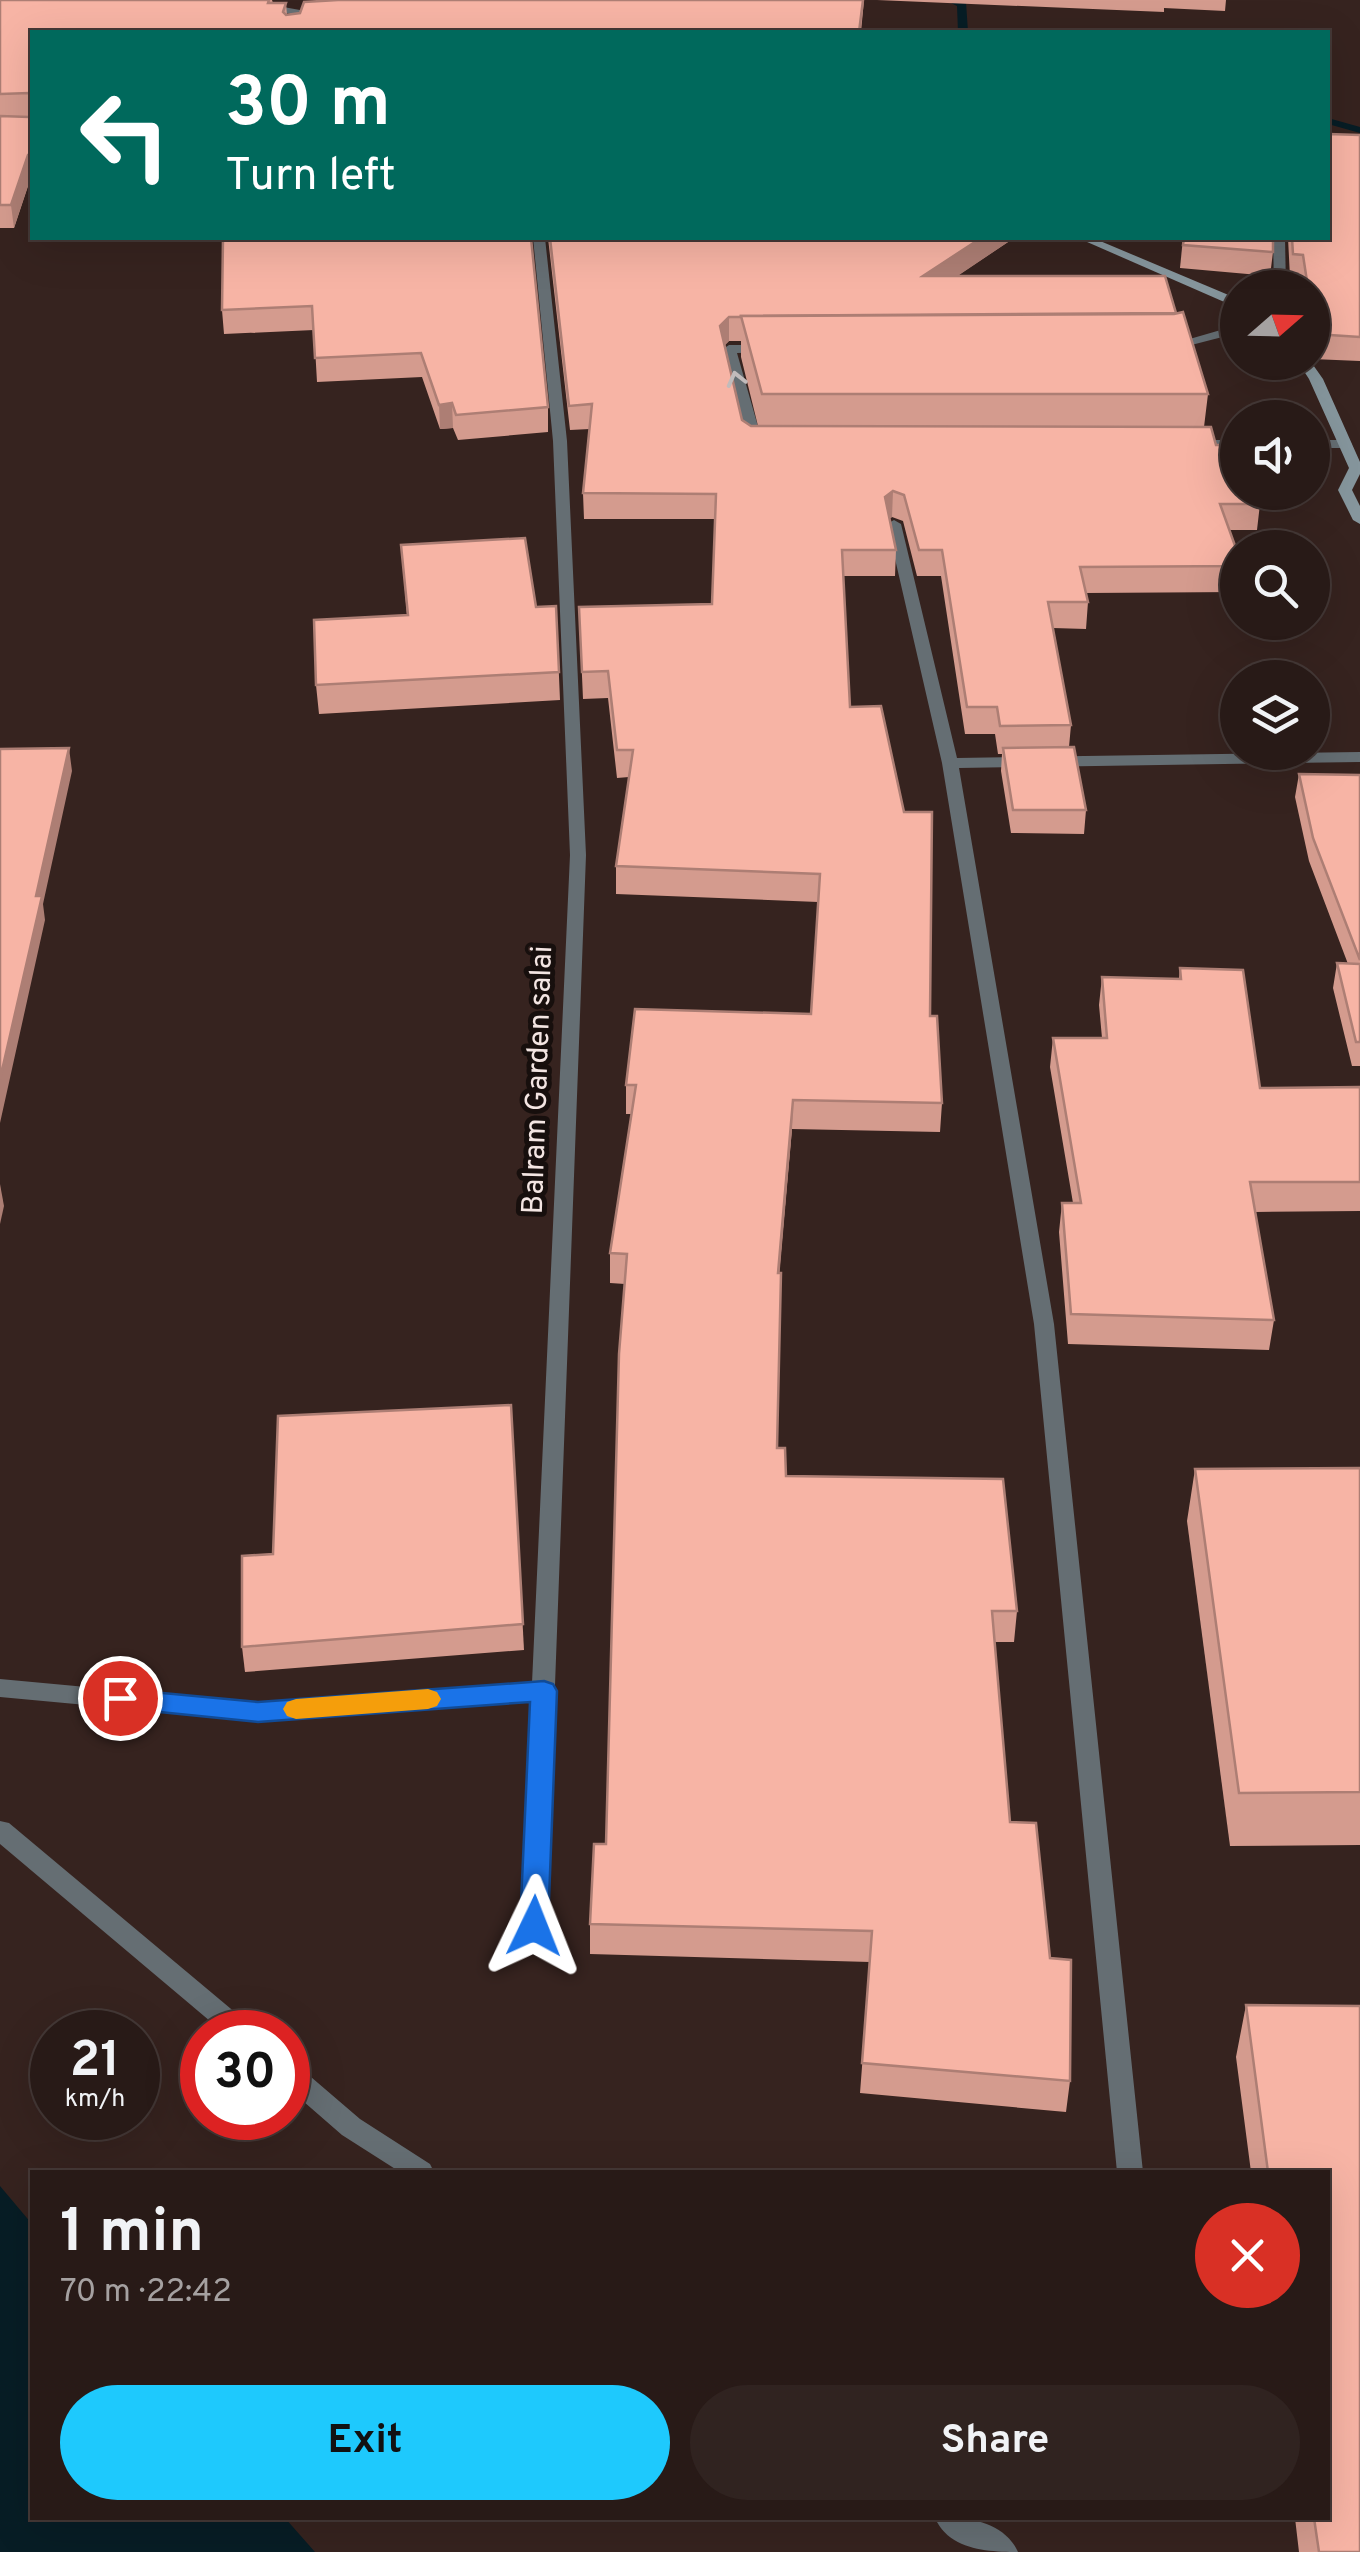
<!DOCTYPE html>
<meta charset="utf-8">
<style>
:root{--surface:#281a17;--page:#302320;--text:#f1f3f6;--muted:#a5a1a1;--line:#443836;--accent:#1ec9fd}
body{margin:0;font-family:Overpass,sans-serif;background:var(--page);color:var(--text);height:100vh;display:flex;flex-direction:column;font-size:38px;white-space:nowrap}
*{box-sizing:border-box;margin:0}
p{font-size:32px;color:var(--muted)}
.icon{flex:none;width:55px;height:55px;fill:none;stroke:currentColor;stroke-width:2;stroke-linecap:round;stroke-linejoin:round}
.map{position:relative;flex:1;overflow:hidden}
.details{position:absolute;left:30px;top:2170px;width:1300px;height:350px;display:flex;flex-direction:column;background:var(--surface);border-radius:0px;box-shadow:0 10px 40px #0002,0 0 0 2px var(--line)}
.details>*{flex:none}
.guide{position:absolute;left:30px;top:30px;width:1300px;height:210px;border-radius:0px;box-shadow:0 10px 40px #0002,0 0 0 2px var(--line);background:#00695c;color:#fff;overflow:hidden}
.needle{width:65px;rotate:70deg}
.controls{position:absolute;left:1220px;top:270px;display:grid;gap:20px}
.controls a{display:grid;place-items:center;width:110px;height:110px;border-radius:50%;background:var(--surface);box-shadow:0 10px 40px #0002,0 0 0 2px var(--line);font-size:50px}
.speed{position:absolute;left:30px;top:2010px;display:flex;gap:20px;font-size:50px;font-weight:700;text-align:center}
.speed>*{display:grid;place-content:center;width:130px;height:130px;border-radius:50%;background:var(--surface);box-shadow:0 10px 40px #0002,0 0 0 2px var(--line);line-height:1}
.speed small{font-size:25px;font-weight:400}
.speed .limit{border:15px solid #d22;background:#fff;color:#111}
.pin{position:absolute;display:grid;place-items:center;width:85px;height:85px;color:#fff;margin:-42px;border:5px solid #fff;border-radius:50%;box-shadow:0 2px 10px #0007}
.me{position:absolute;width:110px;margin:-55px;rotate:2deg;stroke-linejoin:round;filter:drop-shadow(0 0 8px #0008)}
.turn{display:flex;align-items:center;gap:35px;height:210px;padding:0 30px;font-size:45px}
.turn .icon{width:130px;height:130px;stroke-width:2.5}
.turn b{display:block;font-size:70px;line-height:85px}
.round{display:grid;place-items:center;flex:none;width:105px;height:105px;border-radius:52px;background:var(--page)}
.overview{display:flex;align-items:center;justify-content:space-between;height:170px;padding:0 30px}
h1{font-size:60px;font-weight:700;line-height:75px}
.primary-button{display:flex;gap:20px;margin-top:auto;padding:20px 30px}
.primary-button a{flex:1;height:115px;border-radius:60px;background:var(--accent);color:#111;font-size:40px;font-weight:700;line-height:115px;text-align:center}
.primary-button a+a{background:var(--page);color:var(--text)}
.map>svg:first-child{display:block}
</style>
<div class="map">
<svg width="1360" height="2552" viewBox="0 0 1360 2552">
<rect width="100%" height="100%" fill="#36231f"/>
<polygon fill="#071d25" points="0,2186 32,2224 32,2518 285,2518 315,2552 0,2552"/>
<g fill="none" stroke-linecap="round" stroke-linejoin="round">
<g fill="#071d25" fill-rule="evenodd">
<polygon points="945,0 966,2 968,32 958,32 957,6"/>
<polygon points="1328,118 1360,127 1360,133 1328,124"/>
</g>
<g fill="#656e73" fill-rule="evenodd">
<polygon points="261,3 300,10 303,20 298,32 288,32 293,20 291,14 257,8"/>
<polygon points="533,238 545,238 567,441 586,855 546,1926 543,1933 534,1936 525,1933 522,1926 532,1701 258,1721 0,1697 0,1679 258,1703 532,1683 570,855 553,441"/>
<polygon points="1273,238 1285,238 1286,288 1274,288"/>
<polygon points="1238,325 1238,333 1168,351 1162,347"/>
<polygon points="769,345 774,346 774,352 737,353 763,444 756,448 749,444 723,349 729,345"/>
<polygon points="1190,440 1238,440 1238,448 1185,447 1183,444"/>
<polygon points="1312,440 1345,440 1352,444 1345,448 1312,448"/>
<polygon points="894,520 901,524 957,758 1360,752 1360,762 959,768 1054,1324 1143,2172 1117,2172 1034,1324 942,763 887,524"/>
<polygon points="0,1821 9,1823 249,2024 253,2032 223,2032 0,1844"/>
<polygon points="288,2062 297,2065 360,2119 430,2164 434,2172 400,2172 342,2135 288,2088"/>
<path d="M935 2518C964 2516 1004 2521 1018 2552 988 2552 949 2550 935 2518Z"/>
</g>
<g fill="#86969d" fill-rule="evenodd">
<polygon points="1078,238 1093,238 1238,299 1238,308"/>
<polygon points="1298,362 1311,362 1323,379 1360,462 1360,474 1352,490 1360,506 1360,524 1353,520 1338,490 1349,468 1309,379"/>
</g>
</g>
<g fill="#d49b8e" fill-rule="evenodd">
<polygon points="0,0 272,0 273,3 286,3 287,15 300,13 338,0 864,0 861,32 32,32 32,177 31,177 14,228 0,228"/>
<polygon points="877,0 1226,0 1225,11 1164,8 1164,12"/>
<polygon points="1360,135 1360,361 1312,359 1312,288 1301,288 1300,278 1290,277 1288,238 1328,238"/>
<polygon points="223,238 548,407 548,432 458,440 453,428 440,429 422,377 317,382 314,330 224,334 222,310"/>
<path d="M548 238H1014L957 276 1176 313 1208 394 1204 427 1260 504 1257 530H1229L1238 554V592L1086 593 1088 602 1086 629 1053 628 1071 725 1069 747 1086 810 1084 834 1011 833 1001 771 1002 754H998L995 734H965L941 576H917L903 521 892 517 889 519 896 550 895 576H843L850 707 930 1016 942 1103 940 1132 792 1129 779 1273 777 1448 786 1476 1017 1611 1014 1642H994L1010 1822 1050 1958 1070 2081 1066 2112 860 2093 870 1962 590 1954V1924L606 1844 625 1284 610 1283V1253L632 1114H626V1085L811 1014 818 902 616 894V866L629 777 617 778 608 698 583 699 579 607 712 604 715 519H584L583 493 590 429 570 430ZM729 341H741V357L758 426H751L742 420 724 346Z"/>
<polygon points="1183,238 1273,252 1270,276 1180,268"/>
<polygon points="401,545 536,607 556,606 560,700 319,714 316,685 407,615"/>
<polygon points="1299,774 1360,775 1360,1066 1352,1066 1333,988 1337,963 1348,964 1309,861 1295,797"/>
<polygon points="1180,968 1260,1088 1360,1087 1360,1211 1255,1212 1274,1320 1269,1350 1068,1344 1059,1232 1062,1203 1073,1203 1050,1067 1053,1038 1102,1038 1099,1005 1102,977 1179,979"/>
<polygon points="511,1405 524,1650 245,1672 242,1647"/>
<polygon points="1360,1468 1360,1845 1230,1846 1187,1521 1195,1469"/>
<polygon points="1246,2005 1360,2006 1360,2552 1299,2552 1295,2518 1328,2518 1328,2172 1251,2172 1236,2057"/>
</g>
<g fill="#ad7e74">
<polygon points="28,155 31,177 14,228 11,205"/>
<polygon points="981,238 1014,238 922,300 923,276"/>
<polygon points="729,317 729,341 719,350 720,326"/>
<polygon points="452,403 453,428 440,429 439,405"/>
<polygon points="893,491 892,517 884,522 885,497"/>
<polygon points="69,748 72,771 43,904 45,920 0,1123 0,1079 36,896"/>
<polygon points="793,1100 792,1129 777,1303 778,1273"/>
<polygon points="0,1184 4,1206 0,1224"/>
</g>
<g fill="#f7b4a5" stroke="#ad7e74" stroke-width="2.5">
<polygon points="0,0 269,0 268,3 286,3 283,12 286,15 300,13 304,2 338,0 863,0 859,32 32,32 32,97 29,93 0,94"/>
<polygon points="32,113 32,155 28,155 11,205 0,205 0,116 29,117"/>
<polygon points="1328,134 1360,135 1360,337 1315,334 1312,318 1312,288 1308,288 1303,255 1293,254 1292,238 1328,238"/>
<polygon points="223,238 531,238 548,407 456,415 452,403 439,405 421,353 315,358 312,306 222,310"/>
<polygon points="550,238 981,238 923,276 1165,276 1176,313 741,316 741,317 729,317 720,326 742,420 751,426 1211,427 1216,445 1238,445 1238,492 1256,492 1260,504 1220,504 1238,554 1238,566 1080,567 1088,602 1048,602 1071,725 1000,726 997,707 967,707 942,550 919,550 904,495 893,491 885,497 896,550 842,550 850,707 881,706 904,812 932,812 930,1016 937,1016 942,1103 793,1100 778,1273 781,1273 777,1448 785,1448 786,1476 1003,1479 1017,1611 992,1611 1010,1822 1036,1823 1050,1958 1071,1960 1070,2081 862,2063 872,1931 590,1924 594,1844 606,1844 619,1354 627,1254 610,1253 636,1085 626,1085 635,1009 811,1014 820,874 616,866 633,750 617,750 608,671 582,672 579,607 712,604 716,494 583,493 592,404 569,406"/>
<polygon points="1184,238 1273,238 1273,252 1183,245"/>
<polygon points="1183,312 1208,394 762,394 741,316 1174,314"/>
<polygon points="525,538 536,607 556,606 559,672 316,685 314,620 408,615 401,545"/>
<polygon points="1074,747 1086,810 1013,810 1003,748"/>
<polygon points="69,748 36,896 42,896 0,1079 0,749"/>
<polygon points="1299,774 1360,775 1360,960 1313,838"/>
<polygon points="1337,963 1360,964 1360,1042 1356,1042"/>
<polygon points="1180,968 1243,970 1260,1088 1360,1087 1360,1182 1250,1182 1274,1320 1071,1314 1062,1203 1081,1203 1053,1038 1107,1038 1102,977 1181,979"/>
<polygon points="511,1405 523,1624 242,1647 242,1556 273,1554 278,1416"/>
<polygon points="1360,1468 1360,1792 1239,1793 1195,1469"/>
<polygon points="1246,2005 1360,2006 1360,2552 1319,2552 1314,2518 1328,2518 1328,2172 1268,2172"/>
</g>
<defs><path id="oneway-chevron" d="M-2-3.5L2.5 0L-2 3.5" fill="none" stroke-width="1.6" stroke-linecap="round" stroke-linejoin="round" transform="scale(2.5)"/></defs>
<use stroke="#c1bbbb" href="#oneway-chevron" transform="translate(736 379) rotate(-104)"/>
<polygon fill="#1a73e8" stroke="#114b97" stroke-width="2.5" points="544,1681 553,1684 557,1691 548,1926 544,1934 534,1937 524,1934 520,1926 530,1702 258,1722 120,1708 111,1705 107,1698 111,1692 120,1689 258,1702"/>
<polygon fill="#f59e0b" points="428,1689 437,1692 441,1699 437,1706 428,1709 296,1719 287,1716 283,1709 287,1702 296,1699"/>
<g text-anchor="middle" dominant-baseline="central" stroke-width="10" stroke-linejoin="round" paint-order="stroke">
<g font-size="30" fill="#f3e5e2" stroke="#170f0d">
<text transform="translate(539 1080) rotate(-88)">Balram Garden salai</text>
</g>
</g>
</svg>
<div class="controls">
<a><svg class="needle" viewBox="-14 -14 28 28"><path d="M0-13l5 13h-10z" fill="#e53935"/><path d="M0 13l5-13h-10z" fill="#a5a1a1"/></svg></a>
<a><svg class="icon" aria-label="sound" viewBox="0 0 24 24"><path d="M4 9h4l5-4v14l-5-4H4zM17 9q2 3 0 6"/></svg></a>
<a><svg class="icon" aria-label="search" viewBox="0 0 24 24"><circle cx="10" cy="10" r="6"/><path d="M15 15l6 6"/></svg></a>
<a><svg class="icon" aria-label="layers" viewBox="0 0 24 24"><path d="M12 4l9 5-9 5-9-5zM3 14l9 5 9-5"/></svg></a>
</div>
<div class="speed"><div>21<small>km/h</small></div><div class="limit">30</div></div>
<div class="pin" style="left:120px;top:1698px;background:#d93025"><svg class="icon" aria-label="arrive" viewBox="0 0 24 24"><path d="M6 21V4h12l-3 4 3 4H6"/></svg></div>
<svg class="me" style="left:534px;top:1926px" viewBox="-20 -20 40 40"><path d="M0-17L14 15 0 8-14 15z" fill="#1a73e8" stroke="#fff" stroke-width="4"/></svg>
<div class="guide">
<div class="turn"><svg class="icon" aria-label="left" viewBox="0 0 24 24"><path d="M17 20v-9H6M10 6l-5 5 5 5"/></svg><div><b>30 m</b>Turn left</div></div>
</div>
<section class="details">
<div class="overview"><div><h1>1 min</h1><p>70 m · 22:42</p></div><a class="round" style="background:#d93025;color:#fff"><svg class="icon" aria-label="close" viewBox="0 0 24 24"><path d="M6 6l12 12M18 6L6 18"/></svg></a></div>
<div class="primary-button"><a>Exit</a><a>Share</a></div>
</section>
</div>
